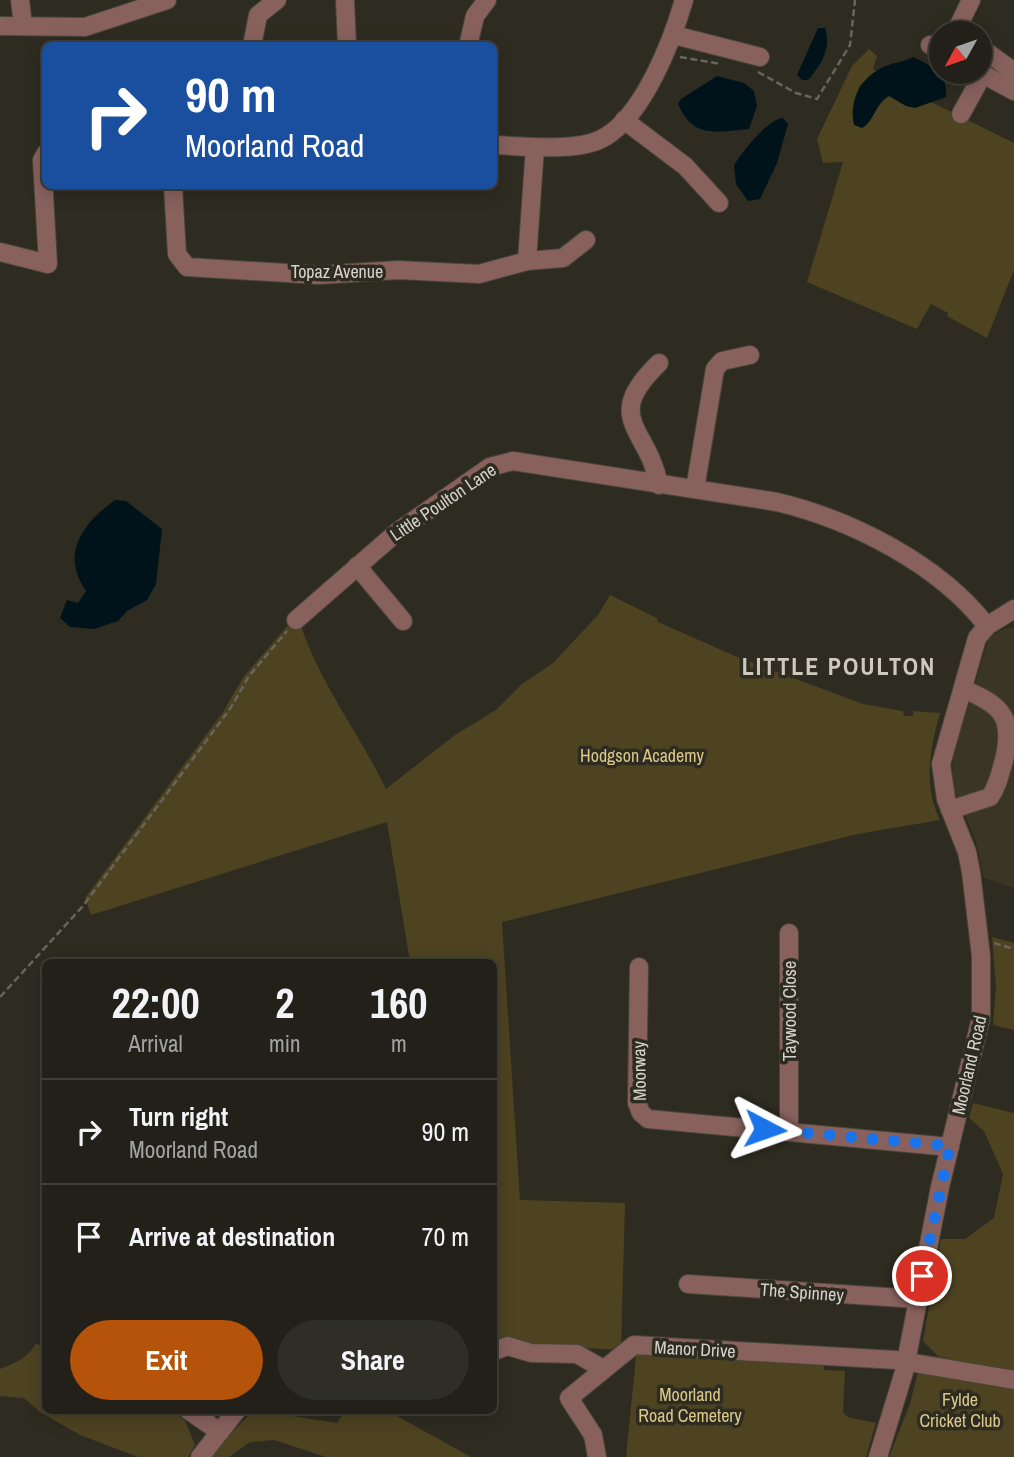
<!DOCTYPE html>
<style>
:root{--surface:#222019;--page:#2e2d26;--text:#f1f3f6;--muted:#a2a3a2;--line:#3f3e38;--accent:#b45309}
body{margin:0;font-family:"Archivo Narrow",sans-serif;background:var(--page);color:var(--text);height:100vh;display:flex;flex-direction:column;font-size:26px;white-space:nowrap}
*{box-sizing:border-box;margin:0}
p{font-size:23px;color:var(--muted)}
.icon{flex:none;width:38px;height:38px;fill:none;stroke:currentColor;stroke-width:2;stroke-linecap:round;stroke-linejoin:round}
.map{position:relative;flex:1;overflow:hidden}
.details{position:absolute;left:42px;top:959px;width:455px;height:455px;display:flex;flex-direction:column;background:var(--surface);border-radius:10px;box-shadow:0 4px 18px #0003,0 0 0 2px var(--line)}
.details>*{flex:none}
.guide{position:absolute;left:42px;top:42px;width:455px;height:147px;border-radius:10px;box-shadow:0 4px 18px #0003,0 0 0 2px var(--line);background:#1a4fa0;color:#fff;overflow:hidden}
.needle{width:46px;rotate:230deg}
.buttons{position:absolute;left:929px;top:21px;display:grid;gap:14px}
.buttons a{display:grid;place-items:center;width:63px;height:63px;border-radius:50%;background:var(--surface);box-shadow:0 4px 18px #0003,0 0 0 2px var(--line);font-size:35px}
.pin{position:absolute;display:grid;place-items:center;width:60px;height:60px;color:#fff;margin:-30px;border:4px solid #fff;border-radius:50%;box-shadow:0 2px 7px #0007}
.me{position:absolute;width:77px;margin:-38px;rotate:94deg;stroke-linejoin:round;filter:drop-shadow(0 0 5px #0008)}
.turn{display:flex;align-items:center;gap:24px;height:147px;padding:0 28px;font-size:32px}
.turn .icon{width:91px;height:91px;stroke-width:2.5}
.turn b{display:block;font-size:49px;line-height:60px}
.eta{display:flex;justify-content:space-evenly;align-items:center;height:119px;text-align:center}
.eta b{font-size:42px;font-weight:700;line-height:49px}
.primary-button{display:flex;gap:14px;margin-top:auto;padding:14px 28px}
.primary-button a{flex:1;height:80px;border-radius:42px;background:var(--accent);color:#fff;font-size:28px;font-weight:700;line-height:80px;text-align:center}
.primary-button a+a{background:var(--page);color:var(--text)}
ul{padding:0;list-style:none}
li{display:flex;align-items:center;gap:21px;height:105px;padding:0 28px;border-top:2px solid var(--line)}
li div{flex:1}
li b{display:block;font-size:26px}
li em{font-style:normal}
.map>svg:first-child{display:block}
</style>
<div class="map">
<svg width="1014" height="1457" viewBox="0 0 1014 1457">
<rect width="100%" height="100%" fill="#2e2b21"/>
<polygon fill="#3a3525" points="1006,628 1014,628 1014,888 984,878 976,841 954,790 952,778 953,757 988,641 992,635"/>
<g fill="#4d4321">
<path d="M869 49 877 56 873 69 877 72 859 86 852 113 870 117 879 101 890 96C910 104 907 111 931 102L1014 143V270L987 338 947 316 948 313 931 304 917 329 807 282 843 162 823 163 817 139 852 66Z"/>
<path d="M610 595 657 618 658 622 735 656 863 704 903 711 904 716H913V711L940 713C930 749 923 785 940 820L858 834 502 922 520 1200 625 1203 621 1350 506 1343 494 1347V962H410L387 822 91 915 85 898 223 712 244 676 290 623 301 626C320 683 360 735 386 789L455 735 496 710 522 684 553 663 598 615Z"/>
<polygon points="992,937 1014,943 1014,1030 993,1025 996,987"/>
<polygon points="973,1103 1014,1113 1014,1457 889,1457 910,1404 922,1355 951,1358 938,1356 923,1341 941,1239 965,1239 994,1218 1003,1174 984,1131 969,1118"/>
<path d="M35 1344 45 1346 46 1410 171 1411 185 1420 195 1445 188 1457H138L80 1435 40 1412 24 1398 0 1396V1369C13 1364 30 1357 35 1344Z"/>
<polygon points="637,1347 824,1360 824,1370 845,1371 843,1412 848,1417 876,1423 866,1457 626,1457"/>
<polygon points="254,1410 337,1423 344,1413 352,1416 354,1411 388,1411 471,1457 326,1457 274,1440 250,1442 229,1457 208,1457"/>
</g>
<g fill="#00131b">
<path d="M818 28H825C832 48 821 65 808 80H802L797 75Z"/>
<path d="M913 57C931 65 949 76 946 97L915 108 906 106 889 96C875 104 874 122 862 128L854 125C849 99 861 76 886 66 895 62 904 62 913 57Z"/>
<path d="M717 76 744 83 754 91 757 106 749 129C716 132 693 139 678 104L681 99Z"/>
<path d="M783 118 788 124 777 163 760 199 748 201 736 184 734 165C743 151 768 119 783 118Z"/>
<path d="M115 500 126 501 162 529 156 584 147 600 127 611 118 621 94 629 70 627 60 618 67 600 78 603 86 591C60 554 83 523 115 500Z"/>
</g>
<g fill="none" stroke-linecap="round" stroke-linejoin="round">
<g stroke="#49463c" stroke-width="20">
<g id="minor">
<polyline points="20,0 23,25"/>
<polyline points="345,0 347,46"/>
<polyline points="0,26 85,27 167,0"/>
<polyline points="955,33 971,0"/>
<polyline points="674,35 760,57"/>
<polyline points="930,45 942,50"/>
<polyline points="252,46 258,15 277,0"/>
<polyline points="468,46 475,16 487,0"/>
<polyline points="980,47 1014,72"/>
<polyline points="979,72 1014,91"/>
<polyline points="961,114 983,74"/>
<polyline points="624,120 685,166 719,203"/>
<path d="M494 145C523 146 579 153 605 137 644 114 672 41 684 0"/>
<polyline points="173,186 177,254 187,267 318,275 398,270 479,274 527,261 563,258 586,240"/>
<polyline points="0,252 48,264 42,160 46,153"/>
<polyline points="527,261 535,147"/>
<path d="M659 363C601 419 648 427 659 485"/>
<polyline points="695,489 715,369 722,361 750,355"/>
<polyline points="357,566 403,621"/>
<path d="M296 620 397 532 490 467 513 461 777 502C852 520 939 564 987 626"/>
<path d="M950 810 990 797C998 786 1000 773 1004 760 1014 717 1002 705 963 689"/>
<polyline points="789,933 789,1131"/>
<polyline points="639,967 637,1103 641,1113 648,1119 950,1147"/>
<polyline points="688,1284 917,1299"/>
<polyline points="494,1351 508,1346 531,1353 577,1354 603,1369"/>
<polyline points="188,1410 220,1432"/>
<polyline points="200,1457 237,1410"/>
<polyline points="597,1457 593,1435 569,1398 634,1345 896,1360 1014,1380"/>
<polyline points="878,1457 904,1372 940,1187 981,1018 981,956 971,872 967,852 946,799 941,764 977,638 987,626 1014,609"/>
</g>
</g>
<g stroke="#68655c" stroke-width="2.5" stroke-dasharray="7 3.5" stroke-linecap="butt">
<polyline points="680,57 721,64"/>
<polyline points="758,72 796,93 817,99 850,45 855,0"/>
<polyline points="994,943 1014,949"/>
<polyline points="0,997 83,906 230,709 249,676 287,631"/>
</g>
<use href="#minor" stroke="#88615d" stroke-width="18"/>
</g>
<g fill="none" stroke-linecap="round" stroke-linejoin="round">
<polyline stroke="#1a73e8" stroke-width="12" stroke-dasharray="0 21.6" points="765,1129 950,1146 922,1276"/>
</g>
<g text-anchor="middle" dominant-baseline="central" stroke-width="7" stroke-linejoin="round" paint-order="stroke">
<g font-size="18" fill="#d4d2cc" stroke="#2e2b21">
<text x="337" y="271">Topaz Avenue</text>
<text transform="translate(443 502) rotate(-34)">Little Poulton Lane</text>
<text transform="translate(789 1011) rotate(-90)">Taywood Close</text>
<text transform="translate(969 1065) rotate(-77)">Moorland Road</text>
<text transform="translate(639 1071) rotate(-91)">Moorway</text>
<text transform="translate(802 1292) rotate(4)">The Spinney</text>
<text transform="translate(695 1349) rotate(3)">Manor Drive</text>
</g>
<g font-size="18" fill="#dbc788" stroke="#2e2b21">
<text x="642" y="755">Hodgson Academy</text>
<text x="690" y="1394">Moorland<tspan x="690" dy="21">Road Cemetery</tspan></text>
<text x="960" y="1399">Fylde<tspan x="960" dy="21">Cricket Club</tspan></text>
</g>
<g font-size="24" font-weight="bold" letter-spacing="2" fill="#cdc9bd" stroke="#2e2b21">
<text x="839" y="666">LITTLE POULTON</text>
</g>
</g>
</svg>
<div class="buttons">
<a><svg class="needle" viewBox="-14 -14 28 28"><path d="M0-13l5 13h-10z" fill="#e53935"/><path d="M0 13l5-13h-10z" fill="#a2a3a2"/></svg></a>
</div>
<div class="pin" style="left:922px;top:1276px;background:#d93025"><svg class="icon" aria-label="arrive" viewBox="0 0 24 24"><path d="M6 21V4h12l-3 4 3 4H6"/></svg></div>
<svg class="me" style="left:765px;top:1129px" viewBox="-20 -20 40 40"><path d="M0-17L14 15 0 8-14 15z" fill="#1a73e8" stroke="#fff" stroke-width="4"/></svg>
<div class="guide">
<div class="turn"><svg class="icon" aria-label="right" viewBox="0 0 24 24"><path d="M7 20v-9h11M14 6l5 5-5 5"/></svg><div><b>90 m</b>Moorland Road</div></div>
</div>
<section class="details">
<div class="eta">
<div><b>22:00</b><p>Arrival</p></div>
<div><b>2</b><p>min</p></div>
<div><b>160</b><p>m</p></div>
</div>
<ul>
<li><svg class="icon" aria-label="right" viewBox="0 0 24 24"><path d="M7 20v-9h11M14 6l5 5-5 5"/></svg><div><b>Turn right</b><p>Moorland Road</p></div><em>90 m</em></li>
<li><svg class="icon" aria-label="arrive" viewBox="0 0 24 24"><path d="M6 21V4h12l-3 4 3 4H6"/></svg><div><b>Arrive at destination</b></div><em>70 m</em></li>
</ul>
<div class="primary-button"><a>Exit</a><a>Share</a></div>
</section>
</div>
